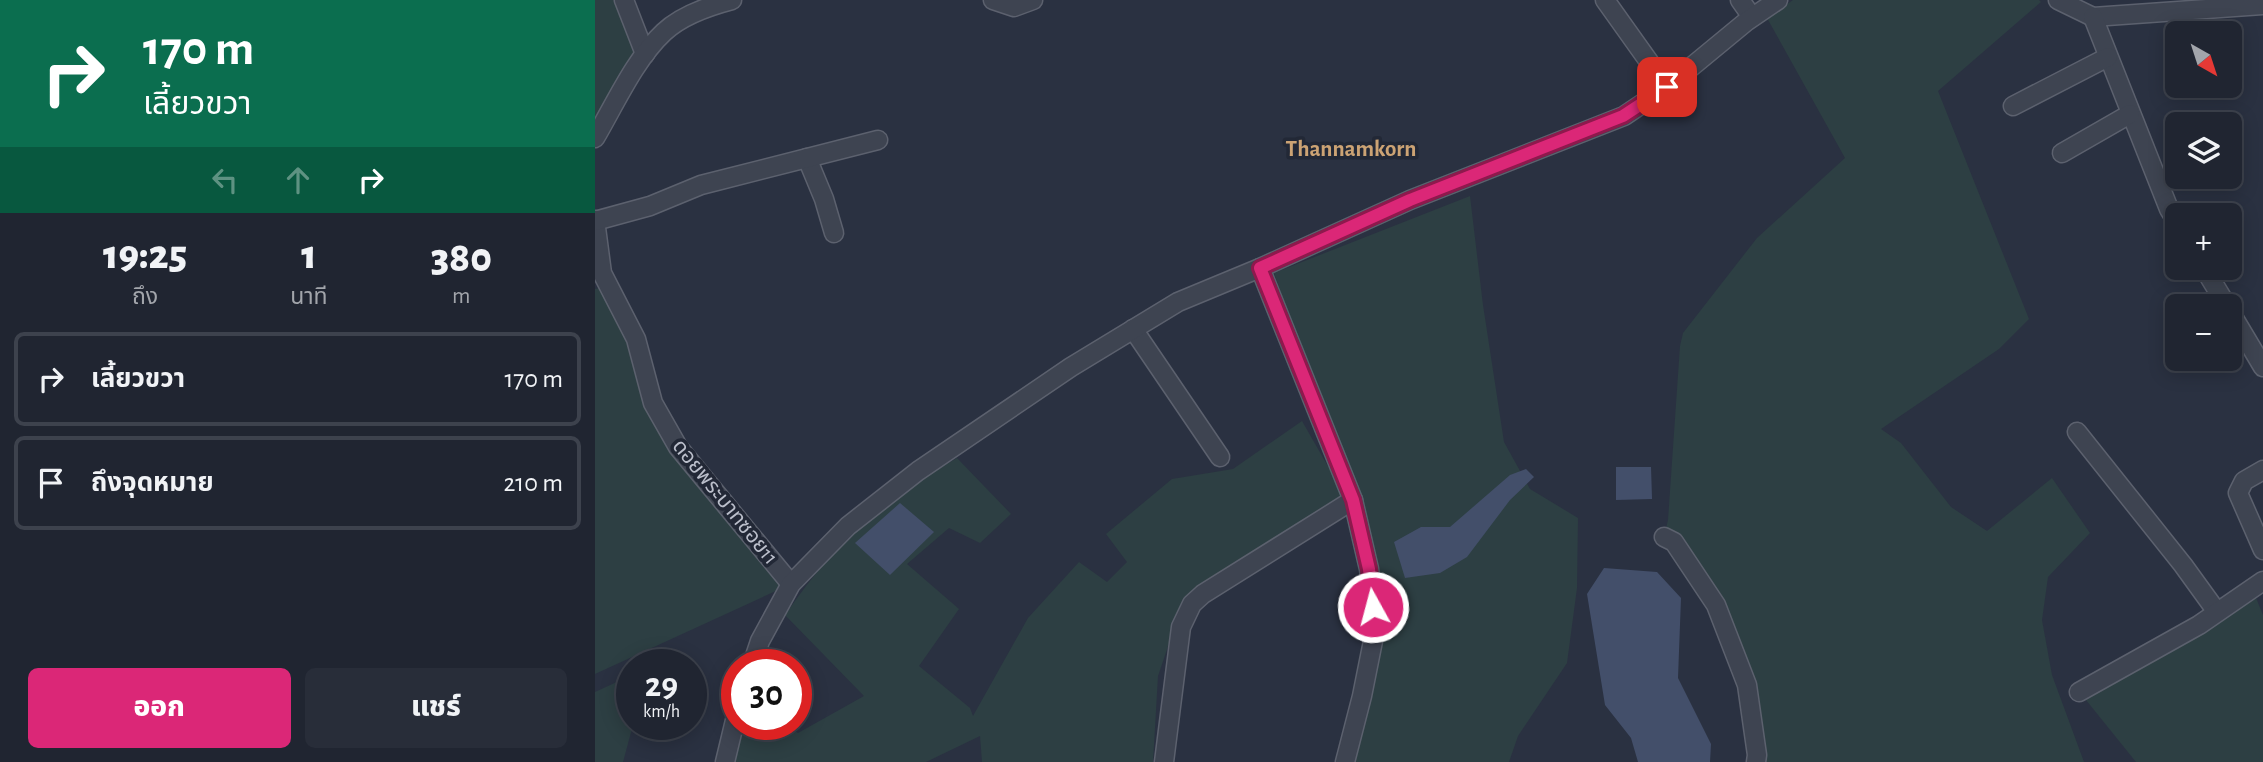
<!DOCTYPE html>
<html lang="th">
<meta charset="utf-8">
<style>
:root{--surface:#202531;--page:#282d39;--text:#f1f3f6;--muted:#a2a5ab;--line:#3d424d;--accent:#db2777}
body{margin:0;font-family:"Alegreya Sans","Noto Sans Thai",sans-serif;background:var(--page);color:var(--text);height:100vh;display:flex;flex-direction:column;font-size:26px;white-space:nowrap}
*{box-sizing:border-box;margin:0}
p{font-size:23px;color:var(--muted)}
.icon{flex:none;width:38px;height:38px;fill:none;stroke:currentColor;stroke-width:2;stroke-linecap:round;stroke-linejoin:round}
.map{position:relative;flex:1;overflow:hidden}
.sheet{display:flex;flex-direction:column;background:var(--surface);width:595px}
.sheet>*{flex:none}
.banner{background:#0b6e4f;color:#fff;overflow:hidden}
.needle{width:46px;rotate:141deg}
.tools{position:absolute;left:1570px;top:21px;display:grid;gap:14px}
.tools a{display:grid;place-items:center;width:77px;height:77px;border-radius:10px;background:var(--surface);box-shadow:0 4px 18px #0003,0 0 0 2px var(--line);font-size:35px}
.speed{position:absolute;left:21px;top:649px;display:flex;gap:14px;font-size:35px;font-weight:700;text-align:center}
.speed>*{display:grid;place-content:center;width:91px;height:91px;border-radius:50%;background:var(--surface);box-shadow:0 4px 18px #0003,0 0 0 2px var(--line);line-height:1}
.speed small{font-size:18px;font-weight:400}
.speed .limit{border:10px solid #d22;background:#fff;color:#111}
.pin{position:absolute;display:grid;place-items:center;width:60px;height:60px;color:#fff;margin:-30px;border-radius:14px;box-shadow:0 4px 10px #0006}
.me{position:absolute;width:77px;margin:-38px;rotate:353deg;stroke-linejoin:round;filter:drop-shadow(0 0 5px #0008)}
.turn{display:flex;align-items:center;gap:24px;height:147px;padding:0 28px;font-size:32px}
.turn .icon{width:91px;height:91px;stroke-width:2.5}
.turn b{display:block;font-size:49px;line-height:60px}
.lanes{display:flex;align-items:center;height:66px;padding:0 28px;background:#0003;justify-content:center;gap:35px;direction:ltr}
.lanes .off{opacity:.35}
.eta{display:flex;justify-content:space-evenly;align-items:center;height:119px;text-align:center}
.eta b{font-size:42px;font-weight:800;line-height:49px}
.button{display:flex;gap:14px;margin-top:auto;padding:14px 28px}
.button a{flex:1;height:80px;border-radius:10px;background:var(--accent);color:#fff;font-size:28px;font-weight:800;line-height:80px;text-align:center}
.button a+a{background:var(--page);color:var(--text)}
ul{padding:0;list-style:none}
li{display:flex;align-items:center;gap:21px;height:94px;margin:0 14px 10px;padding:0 14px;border:4px solid var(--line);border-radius:10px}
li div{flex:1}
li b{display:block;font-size:26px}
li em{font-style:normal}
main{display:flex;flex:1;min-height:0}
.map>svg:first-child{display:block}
</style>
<main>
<section class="sheet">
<div class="banner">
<div class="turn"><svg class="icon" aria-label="right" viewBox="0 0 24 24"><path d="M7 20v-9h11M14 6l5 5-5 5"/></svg><div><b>170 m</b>เลี้ยวขวา</div></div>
<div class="lanes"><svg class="icon off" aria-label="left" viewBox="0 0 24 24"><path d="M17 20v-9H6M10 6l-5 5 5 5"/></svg><svg class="icon off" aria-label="ahead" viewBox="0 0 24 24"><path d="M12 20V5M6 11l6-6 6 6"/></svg><svg class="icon" aria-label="right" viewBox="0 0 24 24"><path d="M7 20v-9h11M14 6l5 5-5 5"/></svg></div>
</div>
<div class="eta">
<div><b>19:25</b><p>ถึง</p></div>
<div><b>1</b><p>นาที</p></div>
<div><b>380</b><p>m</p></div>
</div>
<ul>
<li><svg class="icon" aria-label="right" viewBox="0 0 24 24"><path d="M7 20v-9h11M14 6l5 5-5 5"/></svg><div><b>เลี้ยวขวา</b></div><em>170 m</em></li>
<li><svg class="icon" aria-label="arrive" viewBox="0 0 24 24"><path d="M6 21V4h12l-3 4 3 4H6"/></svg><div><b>ถึงจุดหมาย</b></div><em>210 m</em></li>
</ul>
<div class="button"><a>ออก</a><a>แชร์</a></div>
</section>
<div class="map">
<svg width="1668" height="762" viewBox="0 0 1668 762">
<rect width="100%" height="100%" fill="#2a3141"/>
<g fill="#2d3f43">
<polygon points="0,0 29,0 50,54 0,138"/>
<polygon points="1198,0 1444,0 1446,2 1343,91 1434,319 1404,349 1286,429 1306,443 1356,507 1392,531 1457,478 1495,533 1453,577 1447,620 1457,675 1489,762 1161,762 1152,685 1079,542 1069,537 1073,520 1085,346 1088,333 1162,238 1250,158 1172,18"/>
<polygon points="875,196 888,305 909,442 935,489 983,518 982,588 972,663 923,736 914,762 749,762 781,626 758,500 679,273"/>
<polygon points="13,286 58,403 196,584 0,674 0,289"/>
<path d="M707 421 750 496 582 620 563 676 558 762H387L385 736 331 762H140L149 725H191L203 733 269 696 190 615C221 570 257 528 302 495 321 482 342 470 362 458L416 514 385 543 354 528 312 564 364 609 324 666 375 708 378 716 433 618 484 562 512 582 532 562 511 534 577 479 638 469Z"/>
<polygon points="1657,588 1668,615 1668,762 1541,762 1491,700"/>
<polygon points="37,675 38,725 28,762 0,762 0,692"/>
</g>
<g fill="#434f6a">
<polygon points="1021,467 1056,467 1057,499 1021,500"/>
<polygon points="931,469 939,477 915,500 872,557 845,573 810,578 799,542 826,527 855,527 915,475"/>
<polygon points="305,503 339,532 295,575 260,543"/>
<polygon points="1009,568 1062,572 1086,598 1083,678 1116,744 1115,762 1043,762 1036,738 1010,705 992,594"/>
</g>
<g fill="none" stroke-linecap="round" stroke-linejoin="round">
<g stroke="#5c616e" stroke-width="21">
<g id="minor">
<polyline points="29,0 50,54"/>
<polyline points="398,0 419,7 438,0"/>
<polyline points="1010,0 1072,87"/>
<polyline points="1145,0 1157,17"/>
<polyline points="1463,0 1498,17 1668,5"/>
<polyline points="1498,17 1574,209 1582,222"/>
<polyline points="1418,106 1513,57"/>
<path d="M0 138C20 104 40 59 69 32 87 15 114 6 137 0"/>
<polyline points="1467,153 1535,114"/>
<polyline points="212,158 229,199 239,233"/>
<polyline points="0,220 7,273 41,339 58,403 83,447 196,584"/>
<polyline points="0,221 55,206 106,185 283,140"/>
<polyline points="665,268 758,500 774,569 781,626 767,696 750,762"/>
<polyline points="1609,268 1632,306"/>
<polyline points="1634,310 1668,367"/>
<polyline points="538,329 625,457"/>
<polyline points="1482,432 1588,565 1622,612"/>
<polyline points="1668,470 1649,481 1643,493 1668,550"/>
<polyline points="1069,537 1079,542 1121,605 1152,685 1162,755 1161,762"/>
<polyline points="157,665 165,641 196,584 253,526 323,471 476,367 583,302 665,268 815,200 1029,116 1072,87 1152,21 1183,0"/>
<polyline points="1484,692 1604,625 1668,581"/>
<polyline points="130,762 142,712"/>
<polyline points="569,762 586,627 597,604 608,594 758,500"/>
</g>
</g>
<use href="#minor" stroke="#3e4451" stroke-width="18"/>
</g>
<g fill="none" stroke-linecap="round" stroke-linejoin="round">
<g stroke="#8e194d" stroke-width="18">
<polyline id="route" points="778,607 774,569 758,500 665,268 815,200 1028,116 1072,87"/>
</g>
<use href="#route" stroke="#db2777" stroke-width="12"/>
</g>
<g text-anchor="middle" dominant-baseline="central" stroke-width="7" stroke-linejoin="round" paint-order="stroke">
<g font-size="21" fill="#bbbfcb" stroke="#222836">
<text transform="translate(130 502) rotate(51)">ดอยพระบาทซอย11</text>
</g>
<g font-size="23" font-weight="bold" fill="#cca374" stroke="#222836">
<text x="756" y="149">Thannamkorn</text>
</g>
</g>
</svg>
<div class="tools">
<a><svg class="needle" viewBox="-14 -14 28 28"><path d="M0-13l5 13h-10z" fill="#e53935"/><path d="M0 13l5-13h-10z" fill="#a2a5ab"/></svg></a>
<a><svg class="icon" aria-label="layers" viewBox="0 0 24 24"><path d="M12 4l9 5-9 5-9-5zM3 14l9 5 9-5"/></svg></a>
<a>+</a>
<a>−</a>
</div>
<div class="speed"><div>29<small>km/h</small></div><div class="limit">30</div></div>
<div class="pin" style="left:1072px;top:87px;background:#d93025"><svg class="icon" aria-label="arrive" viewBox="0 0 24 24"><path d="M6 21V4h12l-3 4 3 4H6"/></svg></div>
<svg class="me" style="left:778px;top:607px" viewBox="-20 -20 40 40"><circle r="17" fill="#db2777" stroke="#fff" stroke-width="3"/><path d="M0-11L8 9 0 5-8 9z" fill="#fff"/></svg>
</div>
</main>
